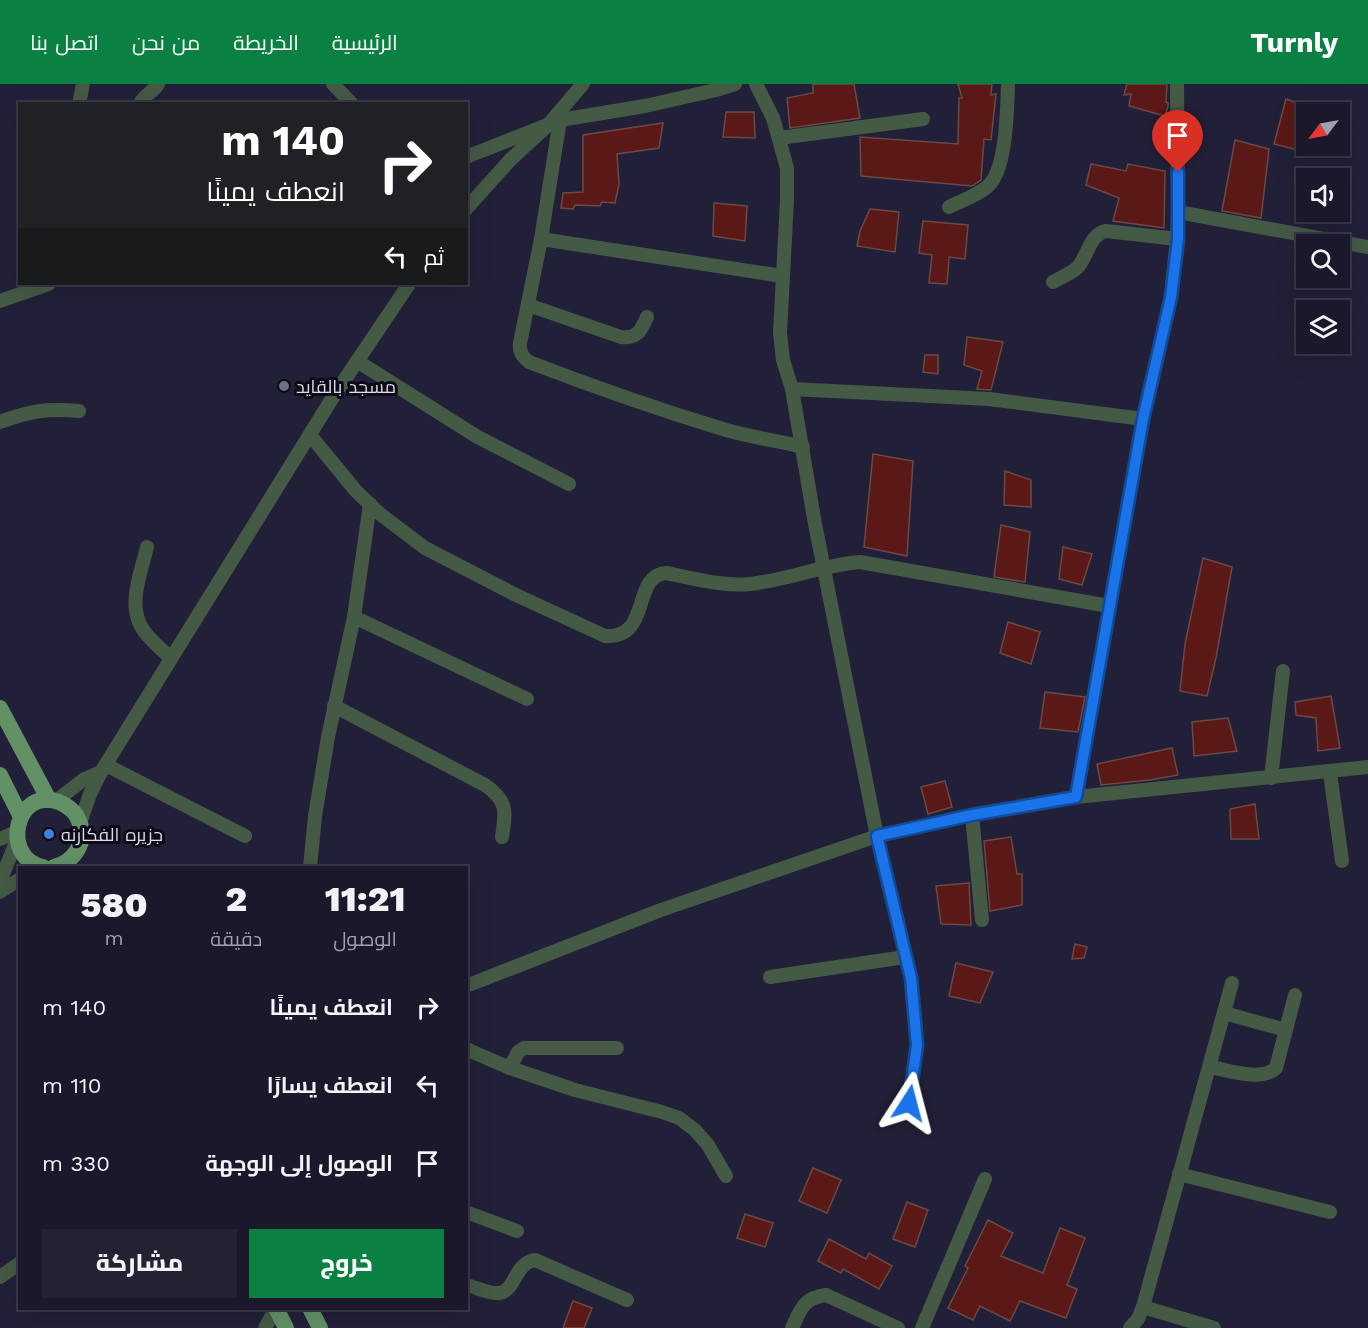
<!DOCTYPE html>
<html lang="ar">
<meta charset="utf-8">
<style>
:root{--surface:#1a182a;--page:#232132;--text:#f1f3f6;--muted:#9fa0a8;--line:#383747;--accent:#0b8043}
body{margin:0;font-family:"Work Sans",Cairo,sans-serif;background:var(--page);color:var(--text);direction:rtl;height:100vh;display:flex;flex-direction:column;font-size:22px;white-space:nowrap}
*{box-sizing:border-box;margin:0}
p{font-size:20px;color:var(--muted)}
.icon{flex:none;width:33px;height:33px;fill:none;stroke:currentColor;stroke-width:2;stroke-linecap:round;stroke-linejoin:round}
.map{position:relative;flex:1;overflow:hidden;direction:ltr}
.panel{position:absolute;left:18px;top:782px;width:450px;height:444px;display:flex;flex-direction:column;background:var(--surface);border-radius:0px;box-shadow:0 6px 24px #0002,0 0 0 2px var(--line);direction:rtl}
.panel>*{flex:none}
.guide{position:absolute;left:18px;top:18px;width:450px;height:183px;border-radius:0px;box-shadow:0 6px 24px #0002,0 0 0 2px var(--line);direction:rtl;background:#202124;color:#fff;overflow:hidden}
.needle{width:39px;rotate:238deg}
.controls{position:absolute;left:1296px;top:18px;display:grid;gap:12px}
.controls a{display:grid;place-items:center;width:54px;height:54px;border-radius:0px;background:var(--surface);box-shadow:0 6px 24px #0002,0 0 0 2px var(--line);font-size:30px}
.pin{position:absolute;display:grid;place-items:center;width:51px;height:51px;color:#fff;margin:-62px -26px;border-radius:50% 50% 50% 0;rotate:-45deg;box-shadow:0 0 6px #0007}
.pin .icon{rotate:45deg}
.me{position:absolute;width:66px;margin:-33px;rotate:9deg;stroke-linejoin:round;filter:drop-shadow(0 0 4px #0008)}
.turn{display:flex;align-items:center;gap:21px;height:126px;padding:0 24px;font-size:27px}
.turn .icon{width:78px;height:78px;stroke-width:2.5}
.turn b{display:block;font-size:42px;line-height:51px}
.then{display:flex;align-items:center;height:57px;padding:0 24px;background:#0003;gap:12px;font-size:22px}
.eta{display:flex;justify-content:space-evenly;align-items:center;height:102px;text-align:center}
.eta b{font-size:36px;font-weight:800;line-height:42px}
.primary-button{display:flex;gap:12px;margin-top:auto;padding:12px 24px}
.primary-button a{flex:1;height:69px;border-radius:0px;background:var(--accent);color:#fff;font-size:24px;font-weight:800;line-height:69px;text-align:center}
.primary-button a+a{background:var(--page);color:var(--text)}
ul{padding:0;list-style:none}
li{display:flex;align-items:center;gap:18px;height:78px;padding:0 24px}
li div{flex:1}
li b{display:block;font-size:22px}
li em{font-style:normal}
header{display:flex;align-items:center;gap:36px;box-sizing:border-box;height:84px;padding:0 30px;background:var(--accent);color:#fff}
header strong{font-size:28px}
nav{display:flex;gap:33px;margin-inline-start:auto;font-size:21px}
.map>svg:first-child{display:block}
</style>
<header>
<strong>Turnly</strong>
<nav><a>الرئيسية</a><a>الخريطة</a><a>من نحن</a><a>اتصل بنا</a></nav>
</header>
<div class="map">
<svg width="1368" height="1244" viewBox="0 0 1368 1244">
<rect width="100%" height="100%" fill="#222038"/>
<g fill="#5a1816" stroke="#6a4946" stroke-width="1.5">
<polygon points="813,0 854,0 860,34 790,44 787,14 813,9"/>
<polygon points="958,0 992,0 991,11 996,10 991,56 984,55 981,96 972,102 861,92 860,53 958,60 959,14 962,14"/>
<polygon points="1127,0 1167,0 1166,18 1168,19 1168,23 1165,32 1129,22 1131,10 1124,11"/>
<polygon points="1286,15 1306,22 1306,68 1274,60"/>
<polygon points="726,28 754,28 755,54 723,53"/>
<polygon points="663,39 659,64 617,70 619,100 615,119 602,118 600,122 575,121 573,125 561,124 563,109 583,108 583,51"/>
<polygon points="1235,56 1269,65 1261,134 1222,127"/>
<polygon points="1091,80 1126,87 1128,80 1165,87 1164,144 1113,137 1119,114 1086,101"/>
<polygon points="714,119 747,122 745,157 713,152"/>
<polygon points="870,125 899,128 895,168 857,162 860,147"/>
<polygon points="923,137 968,141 965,175 949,173 947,200 929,199 932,171 919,169"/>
<polygon points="967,253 1003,258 991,306 977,305 982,287 964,281"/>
<polygon points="925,271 938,271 938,290 923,288"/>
<polygon points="873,370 913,377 907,472 864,463"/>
<polygon points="1005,387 1031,396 1031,423 1004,421"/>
<polygon points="1001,441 1030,448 1025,498 994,493"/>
<polygon points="1063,463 1092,470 1082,501 1059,495"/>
<polygon points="1203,474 1232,483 1216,574 1207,612 1180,607 1185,560"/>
<polygon points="1008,538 1040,548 1031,580 1000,569"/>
<polygon points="1045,608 1085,613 1078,648 1040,644"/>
<polygon points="1331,612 1340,664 1318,667 1316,634 1296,631 1295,618"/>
<polygon points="1228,634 1237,667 1194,672 1192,638"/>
<polygon points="1172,664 1178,691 1150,696 1101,701 1097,680"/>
<polygon points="945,697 952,723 928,730 921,703"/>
<polygon points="1255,720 1259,755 1231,755 1230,725"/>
<polygon points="1011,753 1017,790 1022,790 1022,821 990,827 984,757"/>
<polygon points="969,799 971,841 941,840 936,802"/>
<polygon points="1075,860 1087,863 1084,874 1072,875"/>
<polygon points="956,879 993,888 980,919 949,912"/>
<polygon points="813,1084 841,1096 827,1129 799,1117"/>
<polygon points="907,1118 928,1126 915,1163 893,1155"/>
<polygon points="745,1130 773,1139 765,1163 737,1154"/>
<polygon points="988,1136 1013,1149 1001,1172 1043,1189 1060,1144 1085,1154 1067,1201 1077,1205 1066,1234 1020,1217 1010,1237 980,1222 973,1236 948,1224 968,1184 965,1182"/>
<polygon points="829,1155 866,1175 869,1169 892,1182 879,1205 843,1185 841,1189 818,1177"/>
<polygon points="573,1217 592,1224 584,1244 563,1244"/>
</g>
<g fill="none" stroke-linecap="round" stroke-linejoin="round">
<g stroke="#445a45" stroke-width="14">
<polyline points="333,0 352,20"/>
<polyline points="756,0 773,34 787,84 787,116 780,249 783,276 792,305 815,440 877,752 911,894 917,961 909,1019"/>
<polyline points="79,20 83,0"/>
<path d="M140 20C144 10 153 9 158 0"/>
<path d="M560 36 541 155 520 259C519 268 522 272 529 278 594 303 660 326 726 346 751 353 778 357 803 363"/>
<polyline points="779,54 923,35"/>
<polyline points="466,73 560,36 645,22 716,6 735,0"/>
<path d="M949 123C961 117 976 112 987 103 1007 87 1007 25 1008 0"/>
<polyline points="466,125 511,75 548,41 583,0"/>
<polyline points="1178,128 1368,163"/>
<polyline points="541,155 782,192"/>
<path d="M1053 198C1061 193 1071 190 1078 183 1088 171 1090 150 1106 147L1177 155"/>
<polyline points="0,217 49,200"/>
<path d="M528 221 621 253C637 255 641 247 647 233"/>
<polyline points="357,277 476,352 569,400"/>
<polyline points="792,305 989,315 1143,335"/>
<path d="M0 338C30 327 47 324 79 327"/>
<path d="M310 351 356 407 380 430 425 464 516 511 605 552C652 555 631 492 666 489 693 494 723 503 750 500 787 496 823 481 860 478L1109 522"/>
<path d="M147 463C141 489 126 523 144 547 151 557 162 566 171 574"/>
<polyline points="354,533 527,615"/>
<path d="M334 622 485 701C508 717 506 727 502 753"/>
<polyline points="106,681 245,752"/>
<polyline points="1330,689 1342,777"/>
<polyline points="1271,694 1283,587"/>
<polyline points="1076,713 1143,335 1171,213 1177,155 1178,128 1177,0"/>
<polyline points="56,717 83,696 101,688"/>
<polyline points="972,731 982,836"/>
<polyline points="80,739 90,710 101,688 333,313 409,200"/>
<polyline points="0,755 14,749"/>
<polyline points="310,783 315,732 328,653 354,533 370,420"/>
<polyline points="0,798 16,758"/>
<polyline points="0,808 20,795"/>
<polyline points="770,893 905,873"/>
<polyline points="466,902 661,826 877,752 972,731 1076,713 1368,683"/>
<polyline points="1224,929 1286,946"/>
<polyline points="466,965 510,984 575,1006 662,1028 679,1034 695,1046 708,1061 726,1092"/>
<path d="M1210 983C1229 986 1262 998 1276 984L1295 911"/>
<polyline points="510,984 518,968 524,964 617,964"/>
<polyline points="1179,1090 1330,1128"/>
<polyline points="466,1128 517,1147"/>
<polyline points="0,1193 20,1179"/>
<path d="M466 1201C476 1203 489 1210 499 1209 516 1207 514 1179 535 1176L627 1216"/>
<polyline points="1143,1223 1214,1244"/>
<polyline points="265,1244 276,1224"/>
<path d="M792 1244C801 1225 803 1214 826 1211L898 1244"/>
<polyline points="922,1244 985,1095"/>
<polyline points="1130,1244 1138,1235 1143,1223 1232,899"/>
</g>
<g stroke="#629166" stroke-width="16">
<polyline points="0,624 49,716"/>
<polyline points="0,691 20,731"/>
<path d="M43 783C0 774 15 702 59 718 68 722 76 728 79 737 88 758 74 778 54 783"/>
<polyline points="276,1224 286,1244"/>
<polyline points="310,1224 320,1244"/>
</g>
</g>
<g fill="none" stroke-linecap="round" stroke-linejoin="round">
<g stroke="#114b97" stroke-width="15">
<polyline id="route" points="909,1019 917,961 911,894 877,752 972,731 1076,713 1143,335 1171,213 1178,155 1178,88"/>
</g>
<use href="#route" stroke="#1a73e8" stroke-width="10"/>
</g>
<circle fill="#6b7280" stroke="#0c0b16" stroke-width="2" cx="284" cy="302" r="6"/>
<circle fill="#3f7fe0" stroke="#0c0b16" stroke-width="2" cx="49" cy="750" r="6"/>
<g text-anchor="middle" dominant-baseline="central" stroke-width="6" stroke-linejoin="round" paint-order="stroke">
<g font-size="18" fill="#dbdbec" stroke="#0c0b16" text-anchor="start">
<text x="296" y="302">مسجد بالقايد</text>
<text x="61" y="750">جزيره الفكارنه</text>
</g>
</g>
</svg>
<div class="controls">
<a><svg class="needle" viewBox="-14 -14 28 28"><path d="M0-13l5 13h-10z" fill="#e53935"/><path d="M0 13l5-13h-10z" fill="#9fa0a8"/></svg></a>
<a><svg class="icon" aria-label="sound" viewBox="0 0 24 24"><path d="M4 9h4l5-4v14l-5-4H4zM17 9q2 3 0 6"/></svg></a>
<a><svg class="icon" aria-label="search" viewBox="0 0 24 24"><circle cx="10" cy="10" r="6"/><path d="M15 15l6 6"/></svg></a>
<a><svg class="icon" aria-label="layers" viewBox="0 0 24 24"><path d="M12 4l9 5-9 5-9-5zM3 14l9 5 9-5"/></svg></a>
</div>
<div class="pin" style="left:1178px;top:88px;background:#d93025"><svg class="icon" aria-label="arrive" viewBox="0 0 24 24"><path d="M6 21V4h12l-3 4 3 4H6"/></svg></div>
<svg class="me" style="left:909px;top:1019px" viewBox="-20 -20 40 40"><path d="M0-17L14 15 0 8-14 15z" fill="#1a73e8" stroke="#fff" stroke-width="4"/></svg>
<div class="guide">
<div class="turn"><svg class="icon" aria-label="right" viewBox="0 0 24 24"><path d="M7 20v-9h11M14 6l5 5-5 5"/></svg><div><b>140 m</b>انعطف يمينًا</div></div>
<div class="then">ثم<svg class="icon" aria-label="left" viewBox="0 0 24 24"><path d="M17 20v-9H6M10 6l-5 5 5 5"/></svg></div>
</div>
<section class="panel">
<div class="eta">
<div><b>11:21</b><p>الوصول</p></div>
<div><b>2</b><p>دقيقة</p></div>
<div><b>580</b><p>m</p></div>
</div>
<ul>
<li><svg class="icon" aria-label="right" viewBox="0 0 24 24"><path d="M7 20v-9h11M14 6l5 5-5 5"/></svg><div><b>انعطف يمينًا</b></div><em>140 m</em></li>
<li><svg class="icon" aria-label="left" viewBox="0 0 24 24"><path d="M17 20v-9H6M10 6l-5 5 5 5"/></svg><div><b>انعطف يسارًا</b></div><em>110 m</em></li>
<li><svg class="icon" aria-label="arrive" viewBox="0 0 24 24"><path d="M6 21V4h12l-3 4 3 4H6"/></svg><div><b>الوصول إلى الوجهة</b></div><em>330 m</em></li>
</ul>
<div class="primary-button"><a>خروج</a><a>مشاركة</a></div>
</section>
</div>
